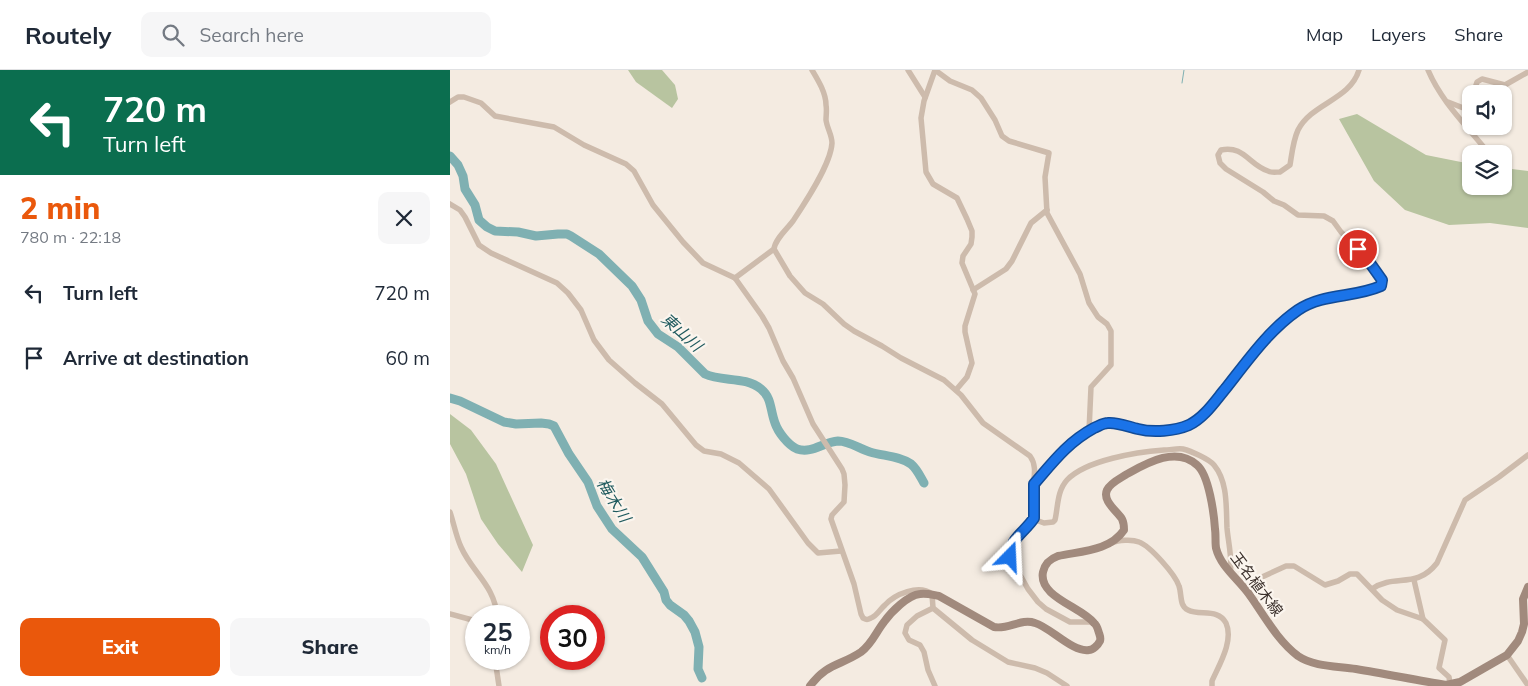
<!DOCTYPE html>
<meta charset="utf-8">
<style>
:root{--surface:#fff;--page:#f6f6f7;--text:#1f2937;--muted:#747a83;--line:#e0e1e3;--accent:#ea580c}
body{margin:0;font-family:Mulish,"Noto Sans JP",sans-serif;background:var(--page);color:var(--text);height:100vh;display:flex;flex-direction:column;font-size:19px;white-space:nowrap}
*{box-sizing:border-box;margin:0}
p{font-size:16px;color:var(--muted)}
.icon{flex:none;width:28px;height:28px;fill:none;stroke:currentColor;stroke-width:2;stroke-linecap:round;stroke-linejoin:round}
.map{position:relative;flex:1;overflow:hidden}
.sheet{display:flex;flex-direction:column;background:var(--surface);width:450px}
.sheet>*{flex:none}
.top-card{background:#0b6e4f;color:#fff;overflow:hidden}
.controls{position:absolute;left:1012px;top:15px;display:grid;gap:10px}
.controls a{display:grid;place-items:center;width:50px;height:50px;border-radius:10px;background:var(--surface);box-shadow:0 1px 4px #0004;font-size:25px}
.speed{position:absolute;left:15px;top:535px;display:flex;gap:10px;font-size:25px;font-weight:700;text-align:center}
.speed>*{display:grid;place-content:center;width:65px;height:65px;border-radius:50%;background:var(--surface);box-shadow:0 1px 4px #0004;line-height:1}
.speed small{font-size:12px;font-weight:400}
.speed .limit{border:8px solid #d22;background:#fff;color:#111}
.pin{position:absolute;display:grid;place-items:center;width:42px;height:42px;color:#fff;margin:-21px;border:2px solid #fff;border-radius:50%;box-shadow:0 1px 5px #0007}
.me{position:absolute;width:55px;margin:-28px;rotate:21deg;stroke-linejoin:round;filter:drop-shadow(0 0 4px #0008)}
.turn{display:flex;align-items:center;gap:18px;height:105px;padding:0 20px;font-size:22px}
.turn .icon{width:65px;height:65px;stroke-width:2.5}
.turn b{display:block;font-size:35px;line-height:42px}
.round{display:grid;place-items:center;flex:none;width:52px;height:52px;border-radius:10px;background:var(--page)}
.overview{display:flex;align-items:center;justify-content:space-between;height:85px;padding:0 20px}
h1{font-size:30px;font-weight:800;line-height:38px;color:var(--accent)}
.primary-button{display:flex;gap:10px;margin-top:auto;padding:10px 20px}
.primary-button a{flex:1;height:58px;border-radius:10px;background:var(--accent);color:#fff;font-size:20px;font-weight:800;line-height:58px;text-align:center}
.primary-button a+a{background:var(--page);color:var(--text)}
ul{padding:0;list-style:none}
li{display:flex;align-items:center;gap:15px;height:65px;padding:0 20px}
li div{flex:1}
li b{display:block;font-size:19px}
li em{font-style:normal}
header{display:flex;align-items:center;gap:30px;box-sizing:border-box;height:70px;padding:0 25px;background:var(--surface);border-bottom:1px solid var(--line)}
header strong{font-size:24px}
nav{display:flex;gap:28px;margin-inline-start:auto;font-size:18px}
.search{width:350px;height:45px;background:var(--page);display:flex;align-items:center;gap:12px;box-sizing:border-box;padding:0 18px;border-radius:10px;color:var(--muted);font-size:19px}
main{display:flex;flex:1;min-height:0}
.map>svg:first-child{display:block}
</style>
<header>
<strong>Routely</strong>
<div class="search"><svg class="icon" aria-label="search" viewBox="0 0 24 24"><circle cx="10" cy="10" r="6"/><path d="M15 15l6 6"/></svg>Search here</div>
<nav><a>Map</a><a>Layers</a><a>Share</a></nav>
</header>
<main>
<section class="sheet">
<div class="top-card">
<div class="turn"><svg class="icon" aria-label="left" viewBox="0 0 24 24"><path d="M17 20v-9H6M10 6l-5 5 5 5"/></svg><div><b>720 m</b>Turn left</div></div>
</div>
<div class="overview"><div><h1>2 min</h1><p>780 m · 22:18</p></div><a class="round"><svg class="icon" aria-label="close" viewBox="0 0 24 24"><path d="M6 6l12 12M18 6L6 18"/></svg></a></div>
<ul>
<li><svg class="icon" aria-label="left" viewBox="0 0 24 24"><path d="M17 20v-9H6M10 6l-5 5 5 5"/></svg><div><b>Turn left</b></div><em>720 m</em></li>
<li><svg class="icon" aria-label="arrive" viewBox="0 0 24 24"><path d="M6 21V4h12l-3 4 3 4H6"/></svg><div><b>Arrive at destination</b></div><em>60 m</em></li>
</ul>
<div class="primary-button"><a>Exit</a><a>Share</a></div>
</section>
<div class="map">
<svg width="1078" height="616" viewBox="0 0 1078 616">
<rect width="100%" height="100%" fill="#f4ebe1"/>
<g fill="#b8c4a0">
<polygon points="178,0 212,0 225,15 228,29 222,38 186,12"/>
<polygon points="907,44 976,85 1021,94 1021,116 1054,116 1054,98 1078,101 1078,158 1040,153 999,155 955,140 924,111 889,49"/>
<polygon points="0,344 21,360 46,394 83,475 72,502 48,474 31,449 16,404 0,374"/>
</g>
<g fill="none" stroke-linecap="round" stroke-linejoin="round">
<polyline stroke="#7fb0b2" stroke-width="1" points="732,13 734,0"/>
<g stroke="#7fb0b2" stroke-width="9">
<path d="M0 86 8 95 13 106 15 119 25 135 29 150 37 157 45 161 68 162 86 166 108 164H117L121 166 149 184 182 216 191 230 198 251 208 264 228 277 255 304C272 312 295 306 311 319 322 328 320 340 325 353 328 362 338 375 347 379 362 384 373 372 388 371 399 371 410 379 420 382 433 386 450 386 461 394 467 399 470 406 474 413"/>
<polyline points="0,328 10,331 54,352 66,354 91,353 99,354 104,356 119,384 138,412 147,436 162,459 192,487 214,522 216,530 220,535 234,545 239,551 245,562 249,577 248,599 252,608"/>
</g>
<g stroke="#cdbbac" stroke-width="5.5">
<polyline points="458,0 475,27"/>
<polyline points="485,0 500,11 522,20 531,28 545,50 552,66 559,71 599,83 595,107 597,143 630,204 639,233 648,247 657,254 661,261 661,295 641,317 639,361"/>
<polyline points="485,0 474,31 471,48 476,102 483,114 507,128 517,149 522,161 522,167 521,174 513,186 512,193 525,224 515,256 515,262 522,293 517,307 506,320"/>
<path d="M978 0C991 31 1016 55 1037 81"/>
<polyline points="1032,24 1026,15 1027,12 1032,9 1055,15 1078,2"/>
<path d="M0 32 8 27H14L31 33 45 46 104 57 134 75 176 94 184 101 203 135 233 172 253 193 285 208 312 246 319 258 333 291 343 308 363 354 392 399 394 404 395 415 394 432 382 445 381 449 404 514 411 544 413 548C417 550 417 550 421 548 427 546 430 539 435 535 445 524 469 514 482 524L483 538 522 570 558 592 585 598 597 603 617 616"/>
<polyline points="998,32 1021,41"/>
<polyline points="1047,56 1050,58 1050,56"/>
<polyline points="0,134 10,140 15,147 29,175 41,183 107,213 118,223 131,240 144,270 159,290 185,313 212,334 246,375 254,381 271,384 289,393 319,419 358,473 368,483 391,481"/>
<path d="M324 179 340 206 355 223 373 234 394 254 404 261 432 276 451 288 494 310 511 325 533 353 580 386C588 397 583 409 583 421 583 430 584 439 583 449 575 462 559 469 560 487L578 519 588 532 596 539 620 552H644"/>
<path d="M285 208 324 179C325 169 337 159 343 151 355 133 381 94 382 73 382 65 377 58 376 50 376 45 377 40 376 35 376 23 368 10 362 0"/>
<polyline points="523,220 556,199 562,191 581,153 597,140"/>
<path d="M583 414C602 393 617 372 642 359 646 357 651 354 656 353 665 351 677 357 686 359 710 366 740 360 757 342 785 307 822 249 864 233 886 224 910 226 931 216L933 210 915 186 891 162 883 151 874 146 848 145 834 135 824 131 813 122 776 99 770 93 768 85 771 80C794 75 799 95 818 101 821 103 826 102 830 102L840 95C842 83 843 71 848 60 862 33 900 30 909 0"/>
<path d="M0 442C4 454 6 466 11 477 22 502 45 516 47 546"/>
<path d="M583 449 594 453 603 452 605 450C608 437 607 421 617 410 636 390 687 382 714 380 720 380 728 378 733 379 741 381 759 389 764 395 778 412 776 437 777 458 778 471 783 491 780 503"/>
<path d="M662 473C668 470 682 469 689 472 700 476 725 504 729 516 732 524 729 536 738 540 750 546 768 538 776 553 784 571 769 595 762 611V616"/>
<path d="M922 519C945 503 966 520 987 493L1015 430 1049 407 1078 385"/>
<polyline points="800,525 799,516 801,512 836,496 844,496 875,515 888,511 900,504 907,504 932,530 947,540 973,549 964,510"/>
<polyline points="483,538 467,546 457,555 455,563 459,570 470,575 474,582 478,600 485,616"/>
<polyline points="0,544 26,551"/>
<polyline points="973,549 995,570 989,598 999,607 1000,614"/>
<polyline points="1057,585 1077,614"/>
<polyline points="47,589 46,596 49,616"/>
</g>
<path stroke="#a18a7d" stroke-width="8" d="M360 616C377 593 390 596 411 582 422 574 426 562 434 552 441 542 458 525 470 524 477 523 483 525 489 526L544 557C558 560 571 548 585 553 600 557 623 583 639 580 643 580 648 575 650 571 651 568 650 566 649 563 648 560 647 555 644 553 632 537 588 527 593 502 595 493 600 489 608 486 631 481 660 481 674 460 674 456 674 453 672 449 667 441 652 431 657 420 660 413 671 408 677 404 697 393 726 376 747 395 759 405 764 444 765 459 766 465 765 472 766 478 771 498 790 510 801 527 815 547 828 571 848 586 864 597 887 596 906 599 936 604 966 610 996 615L1010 612 1057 585 1068 571 1072 562 1074 554 1073 529 1078 517"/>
</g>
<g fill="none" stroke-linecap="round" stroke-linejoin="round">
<g stroke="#114b97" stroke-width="12">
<path id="route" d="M560 487C559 469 575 462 584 448V414C603 392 618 372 644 358 649 356 653 353 658 353 667 352 679 357 688 359 703 363 725 361 739 355 755 347 765 331 776 318 798 290 819 260 848 240 873 223 904 228 931 216L932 210 915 186 908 179"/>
</g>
<use href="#route" stroke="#1a73e8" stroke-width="9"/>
</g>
<g text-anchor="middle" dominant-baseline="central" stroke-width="4.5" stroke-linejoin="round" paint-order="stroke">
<g font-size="15" fill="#3b302b" stroke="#fbf5ee">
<text transform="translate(807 514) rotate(53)">玉名植木線</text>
</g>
<g font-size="16" font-style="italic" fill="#1f5a5e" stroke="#fbf5ee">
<text transform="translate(232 262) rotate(42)">東山川</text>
<text transform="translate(164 430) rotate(58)">梅木川</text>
</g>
</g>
</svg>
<div class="controls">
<a><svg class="icon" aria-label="sound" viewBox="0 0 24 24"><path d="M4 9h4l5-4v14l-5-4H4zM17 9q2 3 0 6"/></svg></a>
<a><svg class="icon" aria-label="layers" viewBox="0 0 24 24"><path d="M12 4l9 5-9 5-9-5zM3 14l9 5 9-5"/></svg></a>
</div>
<div class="speed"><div>25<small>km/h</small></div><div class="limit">30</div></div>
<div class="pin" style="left:908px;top:179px;background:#d93025"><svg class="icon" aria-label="arrive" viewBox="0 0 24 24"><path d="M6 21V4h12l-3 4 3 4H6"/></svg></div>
<svg class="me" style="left:560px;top:487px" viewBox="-20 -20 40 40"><path d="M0-17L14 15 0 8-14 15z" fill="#1a73e8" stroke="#fff" stroke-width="4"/></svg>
</div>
</main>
